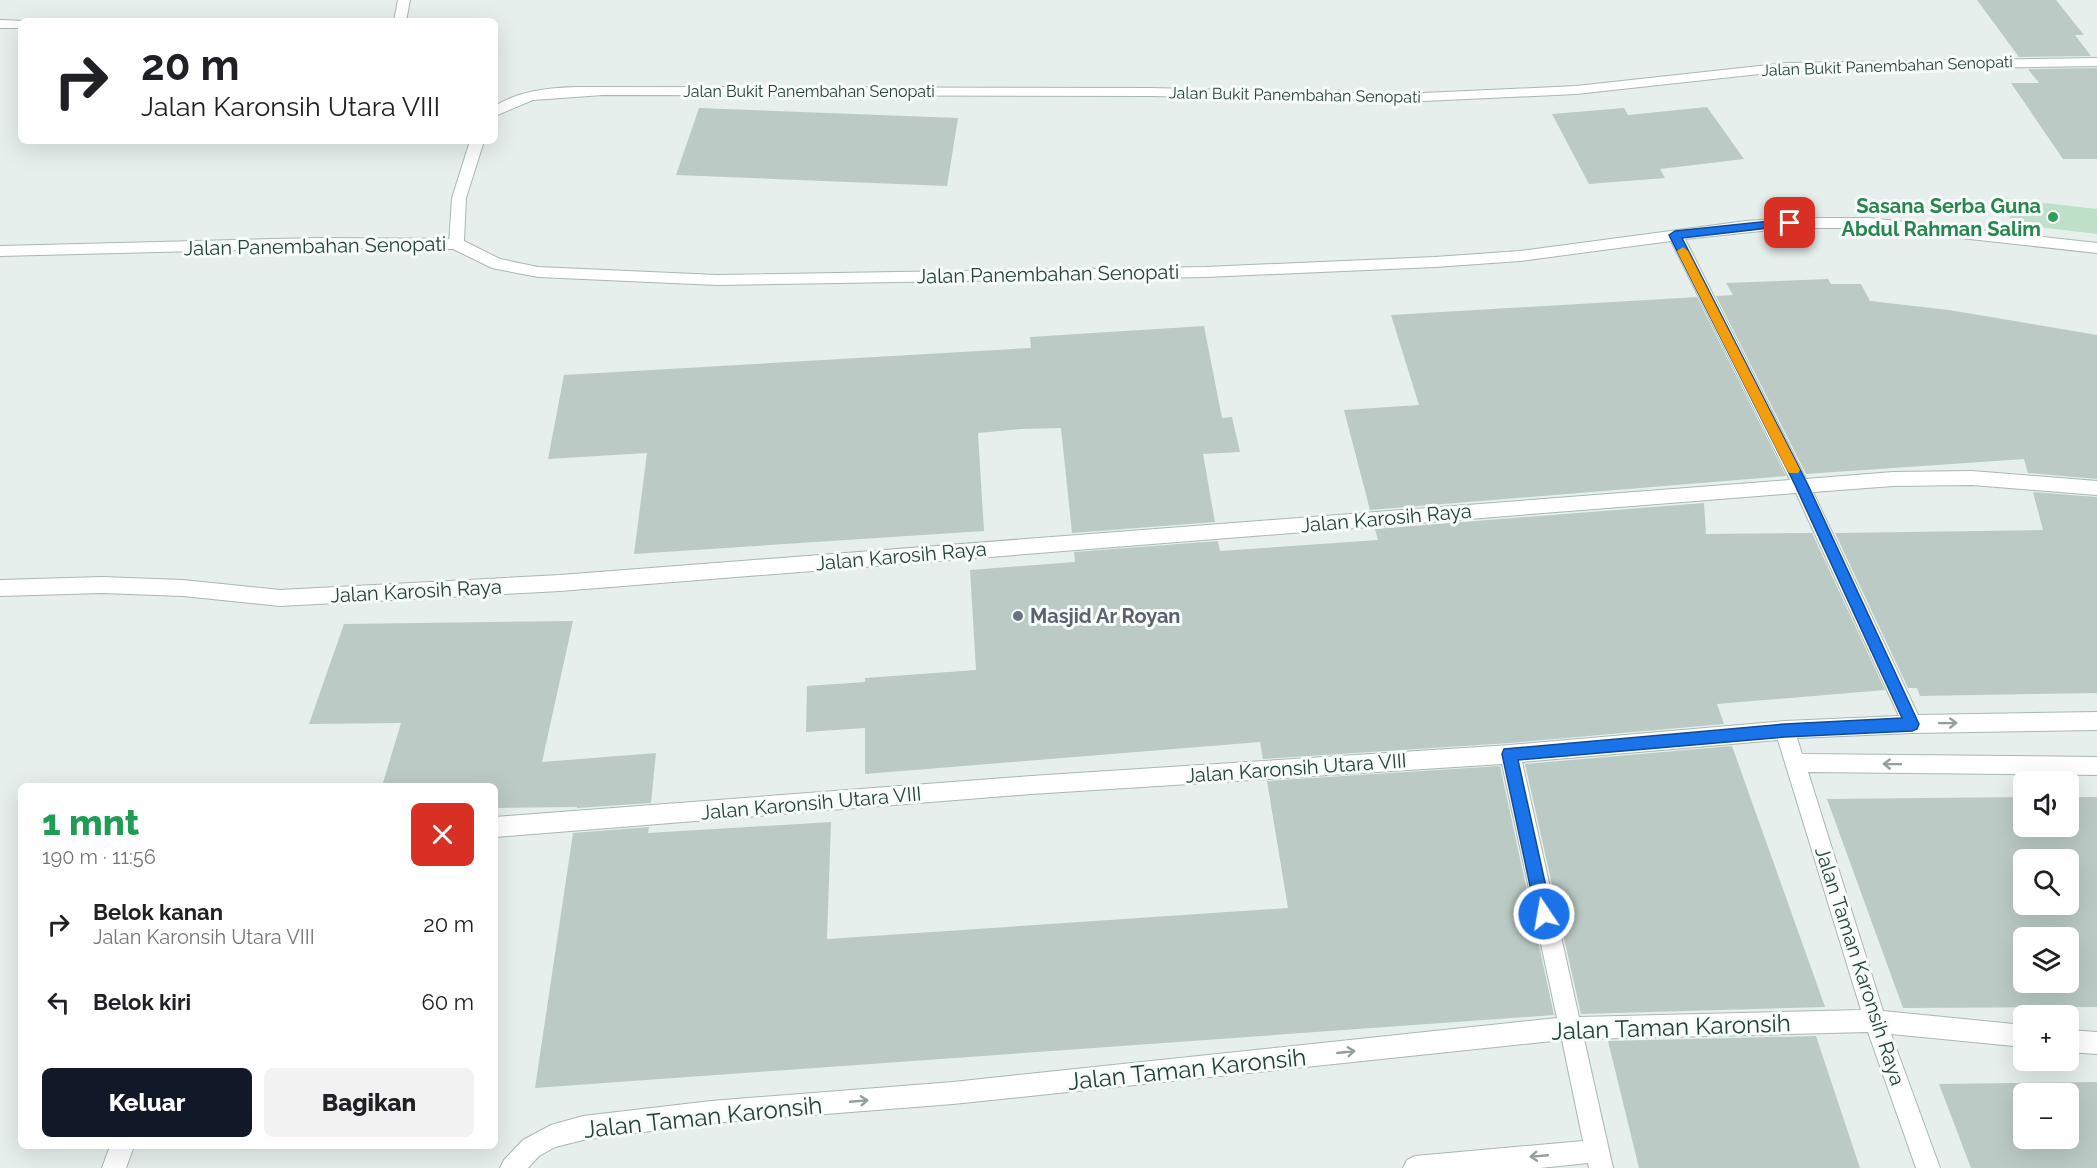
<!DOCTYPE html>
<html lang="id">
<meta charset="utf-8">
<style>
:root{--surface:#fff;--page:#f2f2f2;--text:#202124;--muted:#757577;--accent:#111827}
body{margin:0;font-family:Raleway,sans-serif;background:var(--page);color:var(--text);height:100vh;display:flex;flex-direction:column;font-size:22px;white-space:nowrap}
*{box-sizing:border-box;margin:0}
p{font-size:20px;color:var(--muted)}
.icon{flex:none;width:33px;height:33px;fill:none;stroke:currentColor;stroke-width:2;stroke-linecap:round;stroke-linejoin:round}
.map{position:relative;flex:1;overflow:hidden}
.side{position:absolute;left:18px;top:783px;width:480px;height:366px;display:flex;flex-direction:column;background:var(--surface);border-radius:9px;box-shadow:0 6px 24px #0002}
.side>*{flex:none}
.top-card{position:absolute;left:18px;top:18px;width:480px;height:126px;border-radius:9px;box-shadow:0 6px 24px #0002;background:#fff;color:var(--text);overflow:hidden}
.fabs{position:absolute;left:2013px;top:771px;display:grid;gap:12px}
.fabs a{display:grid;place-items:center;width:66px;height:66px;border-radius:9px;background:var(--surface);box-shadow:0 6px 24px #0002;font-size:30px}
.pin{position:absolute;display:grid;place-items:center;width:51px;height:51px;color:#fff;margin:-26px;border-radius:12px;box-shadow:0 3px 9px #0006}
.me{position:absolute;width:66px;margin:-33px;rotate:348deg;stroke-linejoin:round;filter:drop-shadow(0 0 4px #0008)}
.turn{display:flex;align-items:center;gap:21px;height:126px;padding:0 24px;font-size:27px}
.turn .icon{width:78px;height:78px;stroke-width:2.5}
.turn b{display:block;font-size:42px;line-height:51px}
.round{display:grid;place-items:center;flex:none;width:63px;height:63px;border-radius:9px;background:var(--page)}
.headline{display:flex;align-items:center;justify-content:space-between;height:102px;padding:0 24px}
h1{font-size:36px;font-weight:800;line-height:45px;color:#1e9e55}
.action{display:flex;gap:12px;margin-top:auto;padding:12px 24px}
.action a{flex:1;height:69px;border-radius:9px;background:var(--accent);color:#fff;font-size:24px;font-weight:800;line-height:69px;text-align:center}
.action a+a{background:var(--page);color:var(--text)}
ul{padding:0;list-style:none}
li{display:flex;align-items:center;gap:18px;height:78px;padding:0 24px}
li div{flex:1}
li b{display:block;font-size:22px}
li em{font-style:normal}
.map>svg:first-child{display:block}
</style>
<div class="map">
<svg width="2097" height="1168" viewBox="0 0 2097 1168">
<rect width="100%" height="100%" fill="#e6efeb"/>
<polygon fill="#bfe0c8" points="2003,198 2097,209 2097,234 2012,224"/>
<g fill="#bbcac4" fill-rule="evenodd">
<polygon points="1977,0 2056,0 2084,35 2075,35 2091,56 2019,57"/>
<polygon points="2097,68 2097,159 2063,159 2011,83 2039,83 2028,69"/>
<polygon points="1707,107 1744,159 1660,169 1665,178 1589,184 1552,114 1624,108 1628,115"/>
<polygon points="699,108 958,118 947,186 676,175"/>
<polygon points="1828,279 1831,284 1861,284 1870,301 1949,310 2097,335 2097,479 2028,473 2024,459 1806,474 1716,296 1733,295 1726,283"/>
<polygon points="1697,297 1786,476 1370,510 1344,410 1419,405 1391,315"/>
<polygon points="1204,326 1222,418 1232,417 1240,452 1203,454 1215,522 1072,533 1061,428 1021,429 978,433 984,531 634,554 647,453 548,459 564,375 1031,348 1030,337"/>
<polygon points="2033,492 2097,497 2097,693 1920,696 1917,688 1908,688 1835,533 2043,530"/>
<polygon points="1704,503 1706,534 1812,533 1885,690 1717,704 1724,724 1510,743 1263,759 1260,742 865,774 865,728 806,732 807,686 865,682 865,678 976,670 970,570 1075,562 1074,552 1218,541 1220,551 1378,540 1375,529"/>
<polygon points="573,621 542,762 656,753 651,803 577,808 577,807 495,808 495,786 382,786 401,723 309,724 344,624"/>
<polygon points="1732,746 1825,1007 1581,1014 1525,764"/>
<polygon points="1500,766 1554,1015 535,1088 573,833 649,827 648,833 831,822 827,939 1288,908 1267,781"/>
<path d="M2024 797V826H2068V797H2097V1007L1903 1008 1827 799ZM2024 860H2068V904H2024ZM2024 938H2068V982H2024Z"/>
<polygon points="1816,1036 1860,1168 1639,1168 1608,1041"/>
<path d="M2097 1082V1168H1971L1939 1084ZM2024 1094H2068V1138H2024Z"/>
</g>
<g fill="none" stroke-linecap="round" stroke-linejoin="round">
<g stroke="#a8b8b2" stroke-width="2">
<polygon id="service" points="318,238 456,239 463,244 456,249 318,248 0,256 0,246"/>
</g>
<g stroke="#a8b8b2" stroke-width="2">
<g id="minor">
<polygon points="398,0 410,0 406,21 394,21"/>
<polygon points="0,20 25,21 21,21 21,28 0,28"/>
<path d="M2097 58V66L1786 71 1576 94 1402 102 1151 96 603 95 533 100 495 116V106C519 91 547 88 575 87L1151 88 1402 94 1576 86 1786 63Z"/>
<path d="M470 141H484L466 198 464 241 500 259 538 267 717 275 1206 267 1435 257 1520 251 1746 221 1790 218H1869L2097 243V253L1869 228H1790L1685 239 1806 479 1893 472 1972 471 2097 481V495L1972 485 1893 486 1813 492 1918 715 2097 712V730L1912 733 1797 738 1802 754 2097 757V775L1808 772 1883 1011 2024 1025V1047L1891 1034 1940 1168H1916L1868 1032 1584 1039 1613 1168H1589L1588 1163 1540 1168H1403L1407 1160 1415 1156 1583 1141 1562 1040 953 1104 711 1123 583 1140 555 1147 539 1156 528 1168H500L504 1160 523 1140 551 1125 583 1116 711 1101 953 1082 1557 1018 1502 764 1031 794 495 837V817L1031 776 1510 745 1785 721 1899 716 1796 493 560 591 280 606 183 596 102 593 0 596V580L102 577 183 580 280 590 560 575 1790 480 1671 241 1520 261 1435 267 1206 277 717 285 538 277 492 268 451 248 449 244 452 198ZM1778 740 1861 1010 1579 1017 1522 762Z"/>
<polygon points="2068,1030 2097,1032 2097,1054 2068,1052"/>
<polygon points="110,1146 134,1146 126,1168 102,1168"/>
</g>
</g>
<use href="#service" fill="#fff" fill-rule="evenodd"/>
<use href="#minor" fill="#fff" fill-rule="evenodd"/>
</g>
<defs><path id="oneway-shaft" d="M-6 0H5M1.5-3L5.5 0L1.5 3" fill="none" stroke-width="1.6" stroke-linecap="round" stroke-linejoin="round" transform="scale(1.5)"/></defs>
<g stroke="#92a09c">
<use href="#oneway-shaft" transform="translate(1948 723) rotate(-1)"/>
<use href="#oneway-shaft" transform="translate(1892 764) rotate(-179)"/>
<use href="#oneway-shaft" transform="translate(1346 1052) rotate(-6)"/>
<use href="#oneway-shaft" transform="translate(859 1101) rotate(-5)"/>
<use href="#oneway-shaft" transform="translate(1539 1156) rotate(175)"/>
</g>
<polygon fill="#1a73e8" stroke="#114b97" stroke-width="1.5" points="1790,219 1795,223 1794,225 1682,238 1808,485 1919,724 1917,729 1912,731 1785,737 1518,760 1552,914 1550,920 1544,922 1538,920 1536,914 1502,754 1504,749 1785,724 1902,718 1795,485 1669,235 1675,231"/>
<polygon fill="#f59e0b" points="1683,247 1688,251 1800,470 1798,473 1789,473 1787,470 1677,251"/>
<circle fill="#2e9e5b" stroke="#f7fbf9" stroke-width="2" cx="2053" cy="217" r="6"/>
<circle fill="#6b7280" stroke="#f7fbf9" stroke-width="2" cx="1018" cy="616" r="6"/>
<g text-anchor="middle" dominant-baseline="central" stroke-width="6" stroke-linejoin="round" paint-order="stroke">
<g font-size="16" fill="#24423a" stroke="#f7fbf9">
<text transform="translate(1887 66) rotate(-2)">Jalan Bukit Panembahan Senopati</text>
<text x="809" y="91">Jalan Bukit Panembahan Senopati</text>
<text transform="translate(1295 95) rotate(1)">Jalan Bukit Panembahan Senopati</text>
</g>
<g font-size="20" font-weight="bold" fill="#27864d" stroke="#f7fbf9" text-anchor="end">
<text x="2041" y="206">Sasana Serba Guna<tspan x="2041" dy="23">Abdul Rahman Salim</tspan></text>
</g>
<g font-size="20" fill="#24423a" stroke="#f7fbf9">
<text transform="translate(315 246) rotate(-1)">Jalan Panembahan Senopati</text>
<text transform="translate(1048 274) rotate(-1)">Jalan Panembahan Senopati</text>
<text transform="translate(1386 518) rotate(-5)">Jalan Karosih Raya</text>
<text transform="translate(901 556) rotate(-5)">Jalan Karosih Raya</text>
<text transform="translate(416 591) rotate(-3)">Jalan Karosih Raya</text>
<text transform="translate(1296 768) rotate(-4)">Jalan Karonsih Utara VIII</text>
<text transform="translate(811 803) rotate(-5)">Jalan Karonsih Utara VIII</text>
<text transform="translate(1860 966) rotate(72)">Jalan Taman Karonsih Raya</text>
</g>
<g font-size="20" font-weight="bold" fill="#5b616d" stroke="#f7fbf9" text-anchor="start">
<text x="1030" y="616">Masjid Ar Royan</text>
</g>
<g font-size="24" fill="#24423a" stroke="#f7fbf9">
<text transform="translate(1671 1027) rotate(-2)">Jalan Taman Karonsih</text>
<text transform="translate(1187 1069) rotate(-6)">Jalan Taman Karonsih</text>
<text transform="translate(703 1117) rotate(-6)">Jalan Taman Karonsih</text>
</g>
</g>
</svg>
<div class="fabs">
<a><svg class="icon" aria-label="sound" viewBox="0 0 24 24"><path d="M4 9h4l5-4v14l-5-4H4zM17 9q2 3 0 6"/></svg></a>
<a><svg class="icon" aria-label="search" viewBox="0 0 24 24"><circle cx="10" cy="10" r="6"/><path d="M15 15l6 6"/></svg></a>
<a><svg class="icon" aria-label="layers" viewBox="0 0 24 24"><path d="M12 4l9 5-9 5-9-5zM3 14l9 5 9-5"/></svg></a>
<a>+</a>
<a>−</a>
</div>
<div class="pin" style="left:1790px;top:223px;background:#d93025"><svg class="icon" aria-label="arrive" viewBox="0 0 24 24"><path d="M6 21V4h12l-3 4 3 4H6"/></svg></div>
<svg class="me" style="left:1544px;top:914px" viewBox="-20 -20 40 40"><circle r="17" fill="#1a73e8" stroke="#fff" stroke-width="3"/><path d="M0-11L8 9 0 5-8 9z" fill="#fff"/></svg>
<div class="top-card">
<div class="turn"><svg class="icon" aria-label="right" viewBox="0 0 24 24"><path d="M7 20v-9h11M14 6l5 5-5 5"/></svg><div><b>20 m</b>Jalan Karonsih Utara VIII</div></div>
</div>
<section class="side">
<div class="headline"><div><h1>1 mnt</h1><p>190 m · 11:56</p></div><a class="round" style="background:#d93025;color:#fff"><svg class="icon" aria-label="close" viewBox="0 0 24 24"><path d="M6 6l12 12M18 6L6 18"/></svg></a></div>
<ul>
<li><svg class="icon" aria-label="right" viewBox="0 0 24 24"><path d="M7 20v-9h11M14 6l5 5-5 5"/></svg><div><b>Belok kanan</b><p>Jalan Karonsih Utara VIII</p></div><em>20 m</em></li>
<li><svg class="icon" aria-label="left" viewBox="0 0 24 24"><path d="M17 20v-9H6M10 6l-5 5 5 5"/></svg><div><b>Belok kiri</b></div><em>60 m</em></li>
</ul>
<div class="action"><a>Keluar</a><a>Bagikan</a></div>
</section>
</div>
